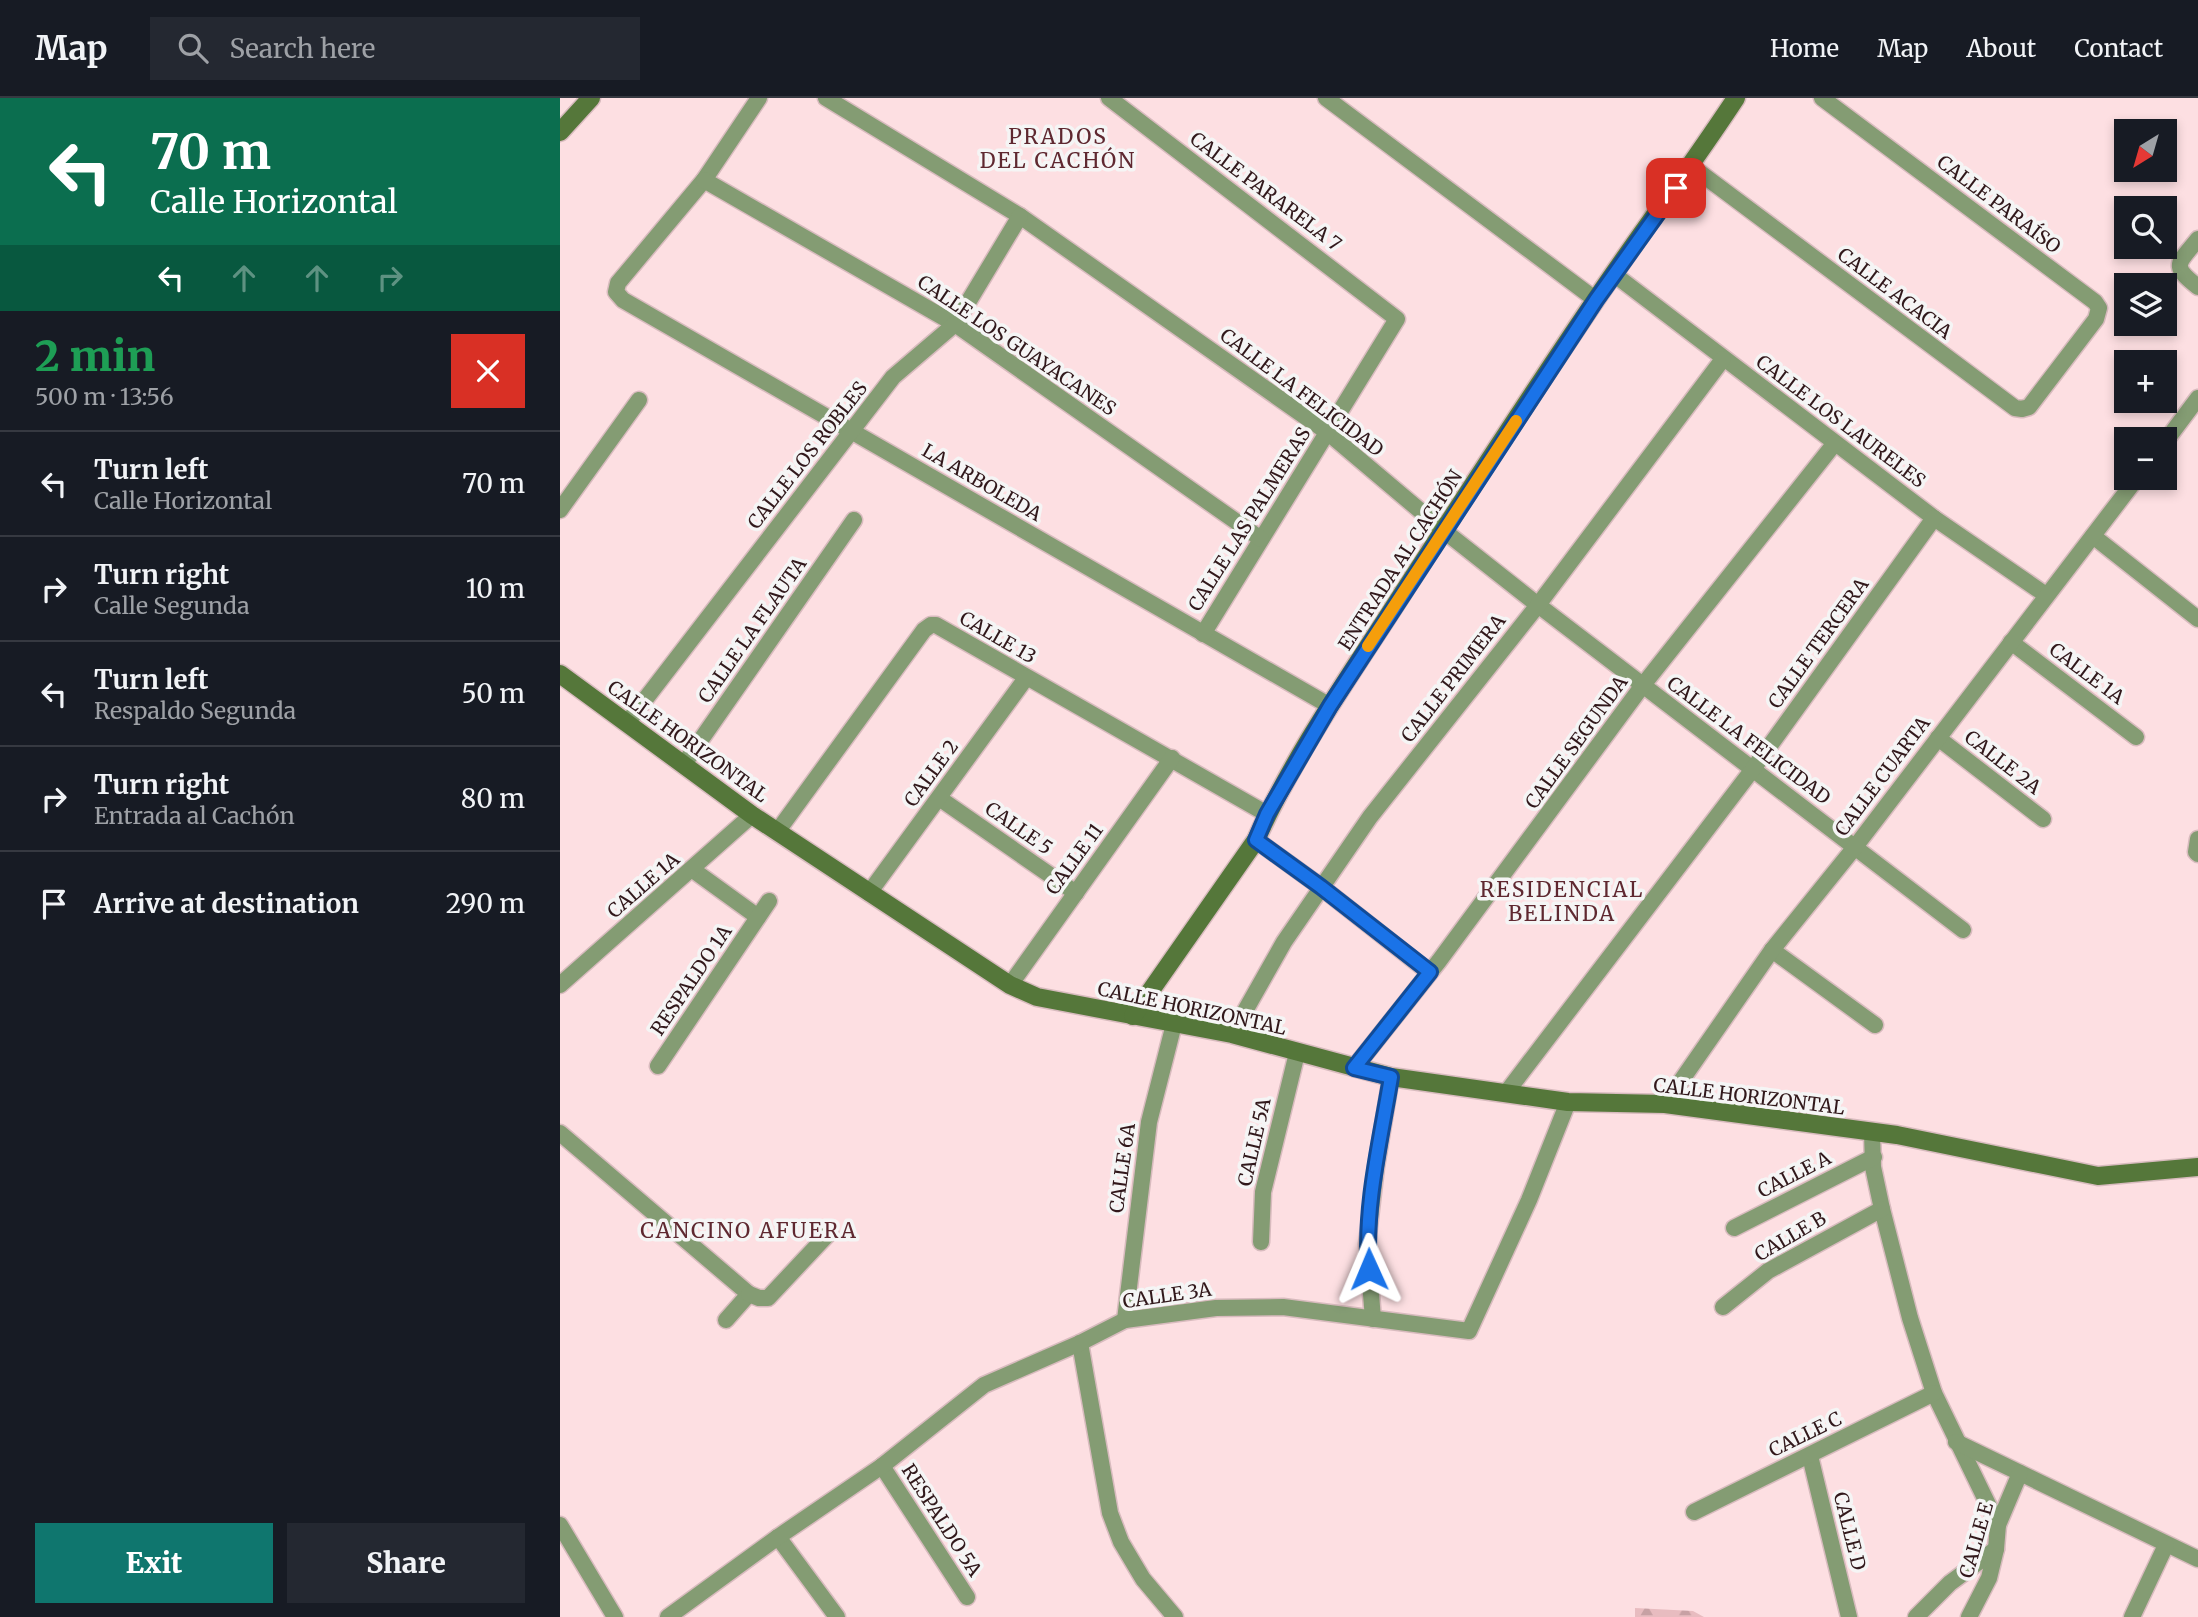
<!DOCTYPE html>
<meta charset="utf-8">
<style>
:root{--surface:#171b24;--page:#242831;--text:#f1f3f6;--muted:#9ea1a6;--line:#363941;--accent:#0f766e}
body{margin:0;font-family:Merriweather,serif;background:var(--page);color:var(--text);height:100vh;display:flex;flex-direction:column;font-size:26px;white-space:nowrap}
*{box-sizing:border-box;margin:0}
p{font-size:23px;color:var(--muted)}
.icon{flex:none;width:38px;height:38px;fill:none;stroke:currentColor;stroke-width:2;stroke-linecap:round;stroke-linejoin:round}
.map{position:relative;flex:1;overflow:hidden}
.sheet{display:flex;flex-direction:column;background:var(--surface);width:560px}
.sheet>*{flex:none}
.banner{background:#0b6e4f;color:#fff;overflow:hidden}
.needle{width:46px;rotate:217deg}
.buttons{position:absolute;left:1554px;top:21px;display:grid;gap:14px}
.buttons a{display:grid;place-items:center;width:63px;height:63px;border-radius:0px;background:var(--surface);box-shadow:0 4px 10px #0003;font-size:35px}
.pin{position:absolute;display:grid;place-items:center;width:60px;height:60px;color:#fff;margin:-30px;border-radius:14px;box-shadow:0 4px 10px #0006}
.me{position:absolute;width:77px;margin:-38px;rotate:359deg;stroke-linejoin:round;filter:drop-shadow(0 0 5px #0008)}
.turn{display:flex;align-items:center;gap:24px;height:147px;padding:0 35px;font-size:32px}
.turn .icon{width:91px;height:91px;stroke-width:2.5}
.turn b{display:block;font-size:49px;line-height:60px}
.lanes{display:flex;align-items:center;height:66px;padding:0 35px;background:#0003;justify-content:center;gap:35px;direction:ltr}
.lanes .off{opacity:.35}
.round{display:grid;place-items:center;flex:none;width:74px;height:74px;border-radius:0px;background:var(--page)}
.overview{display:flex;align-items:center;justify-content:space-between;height:119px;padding:0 35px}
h1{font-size:42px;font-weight:800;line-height:52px;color:#1e9e55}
.cta{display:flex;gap:14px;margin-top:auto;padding:14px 35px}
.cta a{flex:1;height:80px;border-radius:0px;background:var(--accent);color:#fff;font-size:28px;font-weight:800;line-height:80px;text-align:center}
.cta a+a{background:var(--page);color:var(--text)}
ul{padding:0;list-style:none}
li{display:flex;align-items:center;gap:21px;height:105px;padding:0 35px;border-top:2px solid var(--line)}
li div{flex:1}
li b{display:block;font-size:26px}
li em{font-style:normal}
header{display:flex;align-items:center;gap:42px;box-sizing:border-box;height:98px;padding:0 35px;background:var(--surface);border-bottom:2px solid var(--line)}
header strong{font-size:33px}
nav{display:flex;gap:38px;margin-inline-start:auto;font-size:24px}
.search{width:490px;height:63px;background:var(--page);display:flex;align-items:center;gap:18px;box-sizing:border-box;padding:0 24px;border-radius:0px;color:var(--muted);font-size:26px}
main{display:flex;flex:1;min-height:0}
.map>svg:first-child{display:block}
</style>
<header>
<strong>Map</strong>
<div class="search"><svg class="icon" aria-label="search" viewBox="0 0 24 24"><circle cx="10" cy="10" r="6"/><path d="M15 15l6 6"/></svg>Search here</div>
<nav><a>Home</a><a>Map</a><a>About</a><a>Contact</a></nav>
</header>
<main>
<section class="sheet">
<div class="banner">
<div class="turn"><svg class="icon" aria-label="left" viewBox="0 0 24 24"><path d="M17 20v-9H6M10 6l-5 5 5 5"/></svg><div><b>70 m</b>Calle Horizontal</div></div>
<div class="lanes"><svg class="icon" aria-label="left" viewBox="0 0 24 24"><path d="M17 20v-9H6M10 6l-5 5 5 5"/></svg><svg class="icon off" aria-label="ahead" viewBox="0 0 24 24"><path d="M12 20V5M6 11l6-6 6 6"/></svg><svg class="icon off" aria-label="ahead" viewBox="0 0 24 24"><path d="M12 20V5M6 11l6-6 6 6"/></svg><svg class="icon off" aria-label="right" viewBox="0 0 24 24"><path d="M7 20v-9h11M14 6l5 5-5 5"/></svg></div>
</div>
<div class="overview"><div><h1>2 min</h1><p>500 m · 13:56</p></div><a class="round" style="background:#d93025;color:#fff"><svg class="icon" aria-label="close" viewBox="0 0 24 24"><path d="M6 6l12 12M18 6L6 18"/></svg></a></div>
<ul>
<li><svg class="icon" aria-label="left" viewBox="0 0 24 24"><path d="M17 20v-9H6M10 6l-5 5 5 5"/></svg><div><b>Turn left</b><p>Calle Horizontal</p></div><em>70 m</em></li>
<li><svg class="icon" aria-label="right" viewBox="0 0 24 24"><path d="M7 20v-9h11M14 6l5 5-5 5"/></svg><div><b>Turn right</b><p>Calle Segunda</p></div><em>10 m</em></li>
<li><svg class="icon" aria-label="left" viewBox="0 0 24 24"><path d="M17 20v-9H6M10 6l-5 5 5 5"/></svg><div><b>Turn left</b><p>Respaldo Segunda</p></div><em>50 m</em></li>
<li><svg class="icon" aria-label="right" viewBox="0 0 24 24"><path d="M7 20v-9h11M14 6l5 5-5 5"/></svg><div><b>Turn right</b><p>Entrada al Cachón</p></div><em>80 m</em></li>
<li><svg class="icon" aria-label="arrive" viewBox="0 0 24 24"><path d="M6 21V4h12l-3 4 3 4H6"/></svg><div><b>Arrive at destination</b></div><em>290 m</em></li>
</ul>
<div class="cta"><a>Exit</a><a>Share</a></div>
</section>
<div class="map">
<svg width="1638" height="1519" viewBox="0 0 1638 1519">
<defs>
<pattern id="forest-firs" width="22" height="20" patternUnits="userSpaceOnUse" patternTransform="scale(1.75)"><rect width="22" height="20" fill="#e8bcc0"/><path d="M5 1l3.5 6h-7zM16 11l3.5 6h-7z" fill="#c7a1a4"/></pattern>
</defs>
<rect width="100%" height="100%" fill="#fddfe2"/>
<polygon fill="url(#forest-firs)" points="1075,1510 1133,1513 1144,1519 1075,1519"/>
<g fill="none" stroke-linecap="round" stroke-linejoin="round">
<g stroke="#d8bbbe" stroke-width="19">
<g id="street">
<polyline points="199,0 144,82 58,185 56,194 63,202 770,608"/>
<polyline points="266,0 460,118 767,334 883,432 978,507 1403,832"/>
<polyline points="549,0 837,221 643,536"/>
<polyline points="766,0 1036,202"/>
<polyline points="1131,68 1455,310 1462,311 1469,309 1536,221 1539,210 1535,204 1262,0"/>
<polyline points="144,82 395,226 701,441"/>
<path d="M1638 141C1618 166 1610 167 1638 189"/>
<polyline points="1055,177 1374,420 1486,497"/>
<polyline points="1605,344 1638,300"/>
<polyline points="0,412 79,302"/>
<polyline points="1533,438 1638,521"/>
<polyline points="1451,544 1576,639"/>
<polyline points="67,625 333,279 395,226 460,118"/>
<polyline points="1378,640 1483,721"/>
<polyline points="124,666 294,422"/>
<polyline points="379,700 516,795"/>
<polyline points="217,734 364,532 371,527 376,527 707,716"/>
<polyline points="1638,741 1636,754 1638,756"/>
<polyline points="696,742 761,789 869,874"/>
<polyline points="133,772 198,819"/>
<polyline points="309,795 466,580"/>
<polyline points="1212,852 1315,927"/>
<polyline points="0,887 192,717"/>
<polyline points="450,887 612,660"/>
<polyline points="672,936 724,844 810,719 978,507 1163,261"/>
<polyline points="98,968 209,803"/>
<polyline points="794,970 879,863 1083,587 1275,345"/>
<polyline points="946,995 1193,671 1374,420"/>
<polyline points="1105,1006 1212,852 1295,749 1577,380"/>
<polyline points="1312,1034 1313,1069 1322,1111 1350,1220 1374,1295 1438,1427"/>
<polyline points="0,1035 189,1196 166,1222"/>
<polyline points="1174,1130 1314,1059"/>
<polyline points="701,1144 703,1094 737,955"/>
<polyline points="189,1196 199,1200 208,1200 270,1134"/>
<polyline points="1163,1209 1208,1173 1322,1111"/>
<polyline points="813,1221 807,1146 816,1069 831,979"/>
<polyline points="565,1222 589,1024 614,926"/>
<polyline points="520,1245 550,1415 561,1444 583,1481 615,1519"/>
<polyline points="1396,1344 1638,1461"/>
<polyline points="1250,1358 1289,1519"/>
<polyline points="322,1368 407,1499"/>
<polyline points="1134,1414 1374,1295"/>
<polyline points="0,1427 55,1519"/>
<polyline points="218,1439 277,1519"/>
<polyline points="108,1519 218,1439 322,1368 424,1287 520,1245 565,1222 656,1210 723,1209 909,1233 969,1102 1008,1004"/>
<polyline points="1356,1519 1390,1485 1436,1451"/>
<polyline points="1409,1519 1429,1480 1436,1451 1438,1427 1460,1375"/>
<polyline points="1572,1519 1606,1447"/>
</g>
</g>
<g stroke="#d8bbbe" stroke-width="21">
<g id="secondary">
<polyline points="0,34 31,0"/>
<polyline points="0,576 192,717 450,887 477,899 672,936 831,979 1008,1004 1105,1006 1337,1037 1538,1078 1638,1069"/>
<path d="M573 918 696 742C735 655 791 576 842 496 905 399 968 301 1034 204 1080 136 1130 70 1176 0"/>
</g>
</g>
<use href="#street" stroke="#849c73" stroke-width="16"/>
<use href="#secondary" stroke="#55773a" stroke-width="18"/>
</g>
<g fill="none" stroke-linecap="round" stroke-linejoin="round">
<g stroke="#114b97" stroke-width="18">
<path id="route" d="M809 1171C804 1107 821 1041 831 979L794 970 870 874 761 789 696 742 707 716 770 608 1036 202 1116 90"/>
</g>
<use href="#route" stroke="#1a73e8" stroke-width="12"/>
<polyline stroke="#f59e0b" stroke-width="12" points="808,548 956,323"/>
</g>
<g text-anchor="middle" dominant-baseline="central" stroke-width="7" stroke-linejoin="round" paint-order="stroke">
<g font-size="19" fill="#31181b" stroke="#f5f5f5">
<text transform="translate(706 93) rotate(37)">CALLE PARARELA 7</text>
<text transform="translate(1439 106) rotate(37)">CALLE PARAÍSO</text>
<text transform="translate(1335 195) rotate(37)">CALLE ACACIA</text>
<text transform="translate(457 247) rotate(34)">CALLE LOS GUAYACANES</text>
<text transform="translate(742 294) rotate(37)">CALLE LA FELICIDAD</text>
<text transform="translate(1281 323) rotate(37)">CALLE LOS LAURELES</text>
<text transform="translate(247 357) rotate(-52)">CALLE LOS ROBLES</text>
<text transform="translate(422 384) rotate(30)">LA ARBOLEDA</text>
<text transform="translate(689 421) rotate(-58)">CALLE LAS PALMERAS</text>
<text transform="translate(840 462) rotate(-57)">ENTRADA AL CACHÓN</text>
<text transform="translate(192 532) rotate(-55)">CALLE LA FLAUTA</text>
<text transform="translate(438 539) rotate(30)">CALLE 13</text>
<text transform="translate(1258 545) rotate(-54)">CALLE TERCERA</text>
<text transform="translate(1527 575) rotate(37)">CALLE 1A</text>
<text transform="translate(893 580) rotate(-52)">CALLE PRIMERA</text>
<text transform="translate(1189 642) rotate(37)">CALLE LA FELICIDAD</text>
<text transform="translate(128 643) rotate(36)">CALLE HORIZONTAL</text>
<text transform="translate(1016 644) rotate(-54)">CALLE SEGUNDA</text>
<text transform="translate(1443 664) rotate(38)">CALLE 2A</text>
<text transform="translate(371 675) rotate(-54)">CALLE 2</text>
<text transform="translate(1322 678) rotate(-53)">CALLE CUARTA</text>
<text transform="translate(459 730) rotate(35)">CALLE 5</text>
<text transform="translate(514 761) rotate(-54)">CALLE 11</text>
<text transform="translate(83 787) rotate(-41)">CALLE 1A</text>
<text transform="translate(131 882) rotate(-56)">RESPALDO 1A</text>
<text transform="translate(632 910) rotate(12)">CALLE HORIZONTAL</text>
<text transform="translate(1189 998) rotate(7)">CALLE HORIZONTAL</text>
<text transform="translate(694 1044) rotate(-77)">CALLE 5A</text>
<text transform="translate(562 1070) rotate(-82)">CALLE 6A</text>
<text transform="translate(1234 1076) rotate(-27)">CALLE A</text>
<text transform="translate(1230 1138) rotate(-30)">CALLE B</text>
<text transform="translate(607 1197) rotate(-8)">CALLE 3A</text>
<text transform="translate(1245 1336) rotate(-26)">CALLE C</text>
<text transform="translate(382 1422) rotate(57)">RESPALDO 5A</text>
<text transform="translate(1290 1433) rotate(76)">CALLE D</text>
<text transform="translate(1416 1442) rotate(-74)">CALLE E</text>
</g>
<g font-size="21" letter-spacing="2" fill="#5f2830" stroke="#f5f5f5">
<text x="498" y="38">PRADOS<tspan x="498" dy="24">DEL CACHÓN</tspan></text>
<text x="1002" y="791">RESIDENCIAL<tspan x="1002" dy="24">BELINDA</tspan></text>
<text x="189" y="1132">CANCINO AFUERA</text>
</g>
</g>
</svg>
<div class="buttons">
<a><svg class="needle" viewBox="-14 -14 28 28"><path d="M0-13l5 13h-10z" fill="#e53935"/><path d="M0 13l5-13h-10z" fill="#9ea1a6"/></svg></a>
<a><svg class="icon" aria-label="search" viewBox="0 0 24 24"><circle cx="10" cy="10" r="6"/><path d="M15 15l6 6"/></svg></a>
<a><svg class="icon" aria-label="layers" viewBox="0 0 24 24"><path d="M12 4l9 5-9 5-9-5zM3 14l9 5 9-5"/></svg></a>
<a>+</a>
<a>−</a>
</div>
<div class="pin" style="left:1116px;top:90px;background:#d93025"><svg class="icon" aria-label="arrive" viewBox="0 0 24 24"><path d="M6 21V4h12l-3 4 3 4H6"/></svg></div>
<svg class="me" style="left:809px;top:1171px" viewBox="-20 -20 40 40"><path d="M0-17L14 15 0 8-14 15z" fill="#1a73e8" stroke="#fff" stroke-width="4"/></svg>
</div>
</main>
